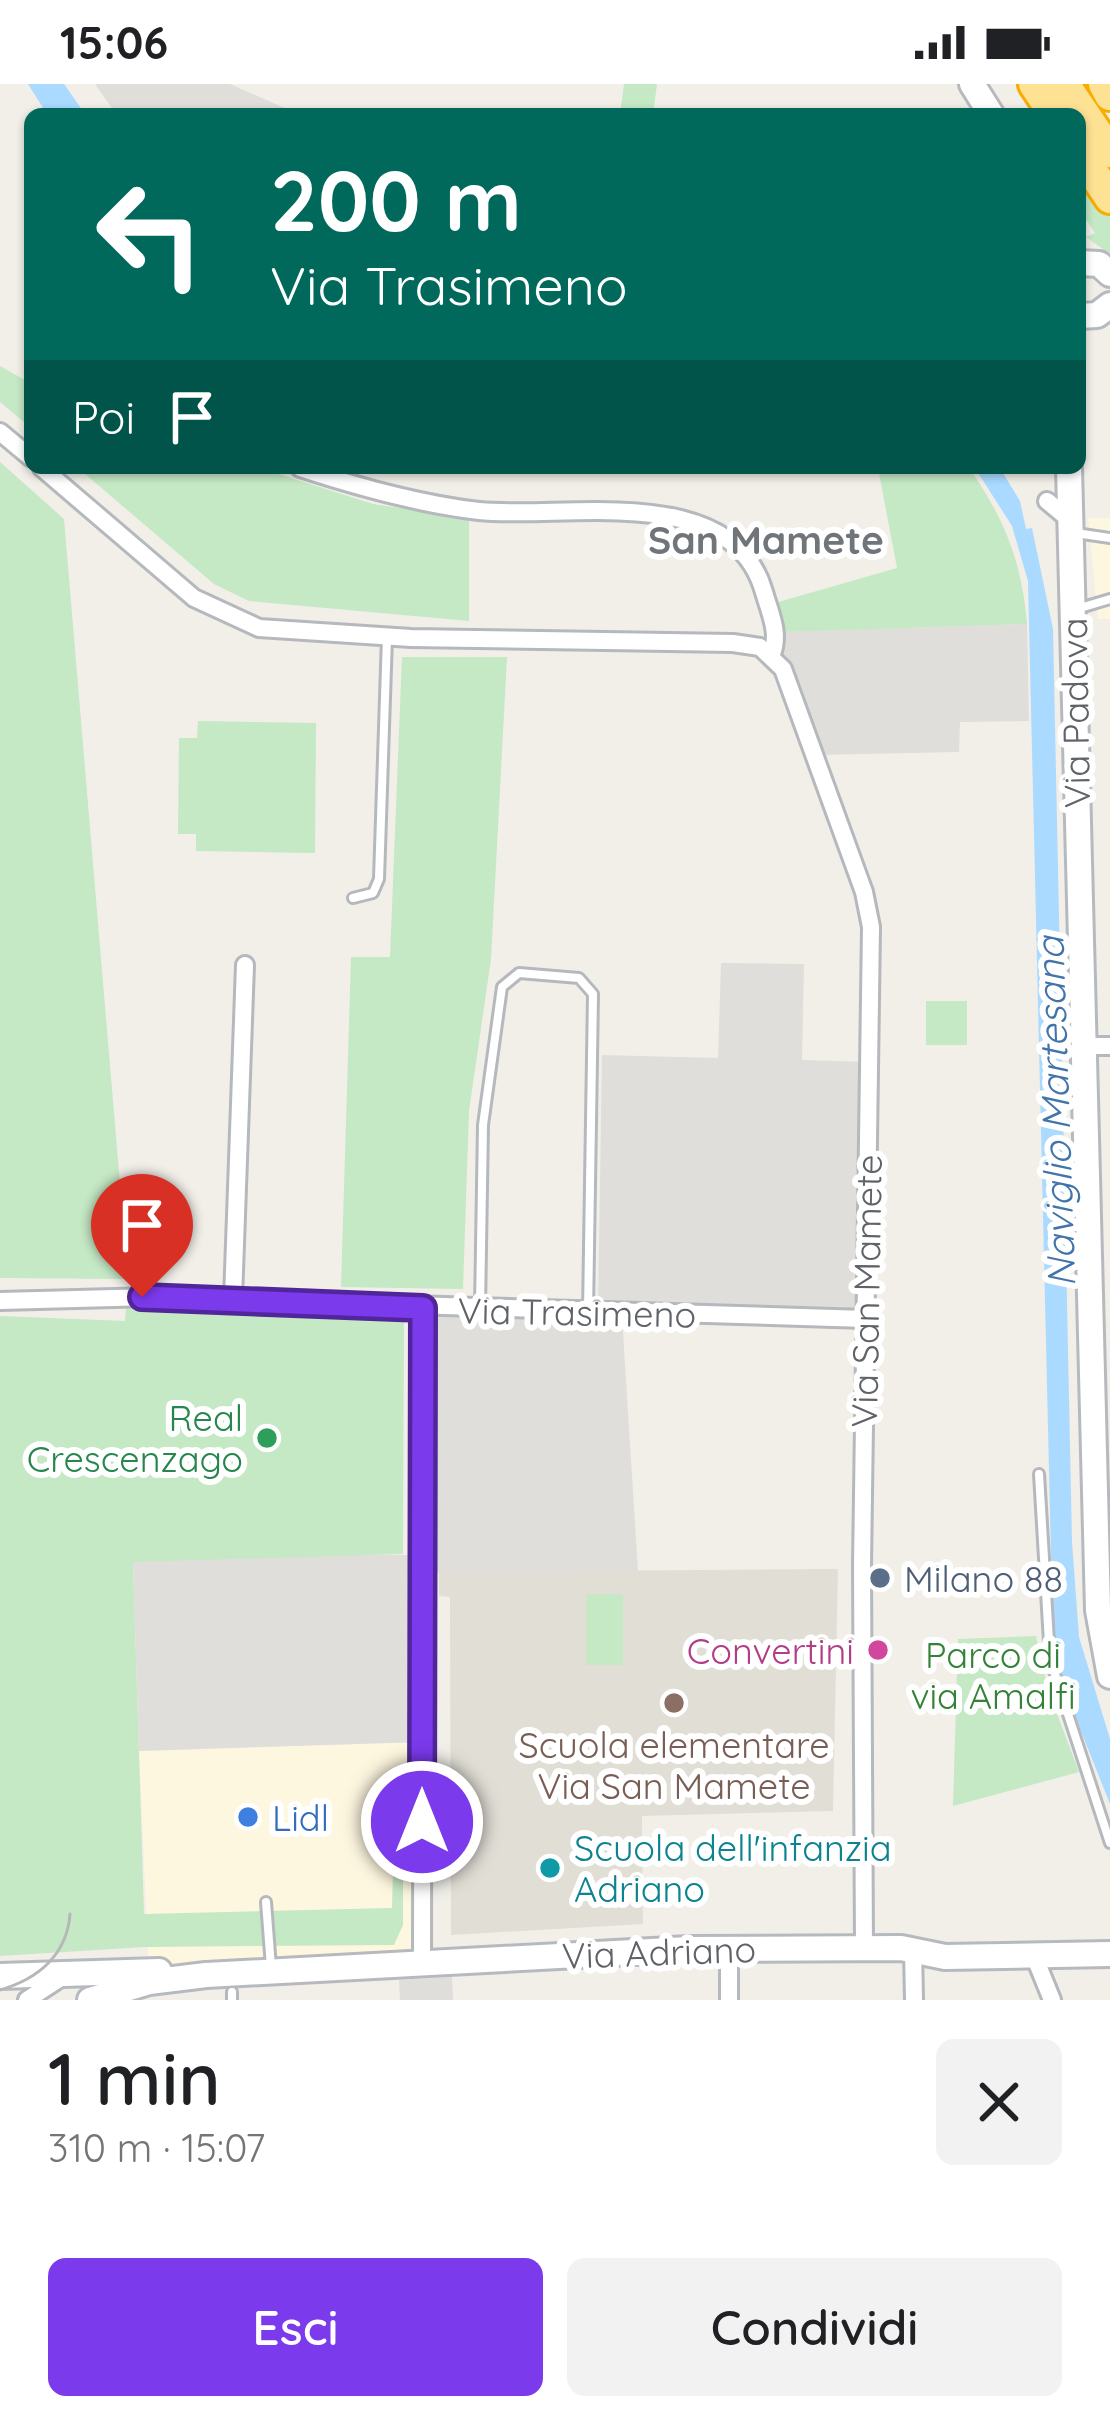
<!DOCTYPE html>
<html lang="it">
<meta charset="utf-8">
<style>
:root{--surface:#fff;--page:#f2f2f2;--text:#202124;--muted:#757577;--accent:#7c3aed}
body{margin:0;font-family:Quicksand,sans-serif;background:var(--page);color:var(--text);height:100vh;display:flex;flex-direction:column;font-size:45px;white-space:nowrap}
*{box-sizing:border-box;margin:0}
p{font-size:39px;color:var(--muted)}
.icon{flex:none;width:66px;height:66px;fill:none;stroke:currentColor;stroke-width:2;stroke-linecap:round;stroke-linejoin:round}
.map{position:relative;height:1916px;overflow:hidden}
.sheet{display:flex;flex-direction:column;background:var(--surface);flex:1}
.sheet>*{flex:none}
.hud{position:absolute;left:24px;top:24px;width:1062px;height:366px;border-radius:18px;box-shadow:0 3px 9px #0004;background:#00695c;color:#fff;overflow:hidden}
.pin{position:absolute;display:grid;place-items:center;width:102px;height:102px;color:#fff;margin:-123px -51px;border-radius:50% 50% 50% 0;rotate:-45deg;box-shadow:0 0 12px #0007}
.pin .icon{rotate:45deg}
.me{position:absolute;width:132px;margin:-66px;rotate:0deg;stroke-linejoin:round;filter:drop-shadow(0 0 9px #0008)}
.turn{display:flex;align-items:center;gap:42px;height:252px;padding:0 48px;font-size:54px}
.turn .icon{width:156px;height:156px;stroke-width:2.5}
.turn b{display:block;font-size:84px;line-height:102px}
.then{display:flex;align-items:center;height:114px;padding:0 48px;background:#0003;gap:24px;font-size:45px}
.round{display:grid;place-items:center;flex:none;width:126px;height:126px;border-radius:18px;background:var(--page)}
.summary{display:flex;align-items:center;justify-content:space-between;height:204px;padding:0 48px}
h1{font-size:72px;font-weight:600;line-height:90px}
.button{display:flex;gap:24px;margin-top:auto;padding:24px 48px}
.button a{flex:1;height:138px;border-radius:18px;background:var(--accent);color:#fff;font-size:48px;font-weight:600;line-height:138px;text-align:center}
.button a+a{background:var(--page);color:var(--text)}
.status{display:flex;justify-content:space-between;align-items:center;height:84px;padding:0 60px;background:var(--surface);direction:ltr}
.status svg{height:33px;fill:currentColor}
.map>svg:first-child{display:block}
</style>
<div class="status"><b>15:06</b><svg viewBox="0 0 49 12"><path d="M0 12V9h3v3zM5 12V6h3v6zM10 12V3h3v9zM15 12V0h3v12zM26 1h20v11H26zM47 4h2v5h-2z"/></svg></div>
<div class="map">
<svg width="1110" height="1916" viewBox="0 0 1110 1916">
<rect width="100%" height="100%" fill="#f1efe8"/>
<g fill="#fef7e0">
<polygon points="1088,434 1110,434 1110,535 1098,535"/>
<polygon points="422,1658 422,1878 149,1889 139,1667"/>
</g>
<g fill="#e0deda">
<polygon points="95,0 230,0 298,30 116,30"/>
<polygon points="1027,540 1029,637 960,638 959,668 815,671 775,548"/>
<polygon points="721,879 804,880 802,976 870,978 866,1235 598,1228 602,971 718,974"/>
<polygon points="426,1228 622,1232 638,1487 425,1489"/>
<polygon points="287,1471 423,1471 422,1658 139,1667 133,1477"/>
<polygon points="452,1893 453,1916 400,1916 399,1896"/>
</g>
<polygon fill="#e1ded6" points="838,1485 833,1727 642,1732 643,1840 451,1851 450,1513 439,1512 439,1488"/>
<g fill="#c5e8c5">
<polygon points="624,0 657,0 653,30 620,30"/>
<polygon points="1080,90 1110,132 1110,170 1086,153 1095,149 1080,126"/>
<polygon points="0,282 30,299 30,343 0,318"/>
<polygon points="0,378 64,435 128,1195 0,1194"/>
<polygon points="78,384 260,384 373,420 469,434 469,537 249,517 214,500"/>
<path d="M878 384H969C1005 435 1022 479 1027 540L783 548 775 519 897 484Z"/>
<polygon points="402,573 507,573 491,875 469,1027 463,1205 341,1203 351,873 390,873"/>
<polygon points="198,637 316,639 315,769 196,767 196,750 178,750 179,654 197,654"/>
<rect x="926" y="917" width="41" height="44"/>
<polygon points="126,1224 404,1232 403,1470 133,1478 144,1830 392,1824 393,1785 403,1786 403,1841 394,1861 145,1863 0,1872 0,1232 125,1237"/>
<rect x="586" y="1510" width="37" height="71"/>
<polygon points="1036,1552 1048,1606 1079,1688 953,1722 958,1555"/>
</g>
<g fill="#aadaff">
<polygon points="28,0 64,0 85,30 47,30"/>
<polygon points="975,384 1000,384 1020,417 1026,445 1032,444 1053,545 1072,1458 1079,1553 1110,1655 1110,1720 1067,1612 1053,1555 1028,497 1012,442"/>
</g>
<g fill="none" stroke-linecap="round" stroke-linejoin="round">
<g stroke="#b5b8bc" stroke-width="14">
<g id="lane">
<polyline points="1076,449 1110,454"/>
<polyline points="1080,524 1110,515"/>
<polyline points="353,814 373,809 379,795 387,553"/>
<polyline points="480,1224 483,1041 502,903 519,889 579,894 593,910 588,1228"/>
<polyline points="1039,1390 1050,1575 1110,1759"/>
<polyline points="266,1818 271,1883"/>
<polyline points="232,1908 232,1916"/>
</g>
</g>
<g stroke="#b5b8bc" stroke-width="22">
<g id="street">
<polyline points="0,348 30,373"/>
<polyline points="42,384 194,514 259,544 411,554 733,559 760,563 783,585 864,808 871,843 862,1482 864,1864"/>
<path d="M300 384C358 403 418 420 479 427 567 436 732 396 764 508 770 529 780 549 772 570"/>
<polyline points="1047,417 1070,436"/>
<polyline points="1084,962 1110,962"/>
<polyline points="233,1215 245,881"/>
<polyline points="0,1217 152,1213 866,1235"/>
<polyline points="729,1864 729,1916"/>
<polyline points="913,1865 914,1916"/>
<polyline points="1035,1874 1052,1916"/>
<polyline points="422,1878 423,1224"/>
<polyline points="27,1916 65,1891"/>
</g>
</g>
<g stroke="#b6babf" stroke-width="30">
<g id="secondary">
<polyline points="972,0 991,30"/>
<polyline points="1080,179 1099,180 1110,190"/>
<polyline points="1080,232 1097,231 1110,221"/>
<polyline points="1069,384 1098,1526 1110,1592"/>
<polyline points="0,1892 159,1887"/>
<polyline points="90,1916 149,1898 206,1891 689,1865 901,1864 945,1873 1110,1870"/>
</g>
</g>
<g stroke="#f9ab00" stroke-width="36">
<g id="highway">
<polyline points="1034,0 1054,30"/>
<polyline points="1064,0 1110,68"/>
<polyline points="1104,0 1110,11"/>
<polyline points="1080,69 1110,114"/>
</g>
</g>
<use href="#lane" stroke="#fff" stroke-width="8"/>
<use href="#street" stroke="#fff" stroke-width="16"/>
<use href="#secondary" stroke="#fff" stroke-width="24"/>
<use href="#highway" stroke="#fde293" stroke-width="30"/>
<path stroke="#b6b7b8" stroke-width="3" d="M0 1906C38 1895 67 1871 70 1830"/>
</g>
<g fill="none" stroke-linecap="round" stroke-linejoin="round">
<g stroke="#51269a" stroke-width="30">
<polyline id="route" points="142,1213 423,1224 422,1738"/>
</g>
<use href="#route" stroke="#7c3aed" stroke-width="21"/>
</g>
<circle fill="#2e9e5b" stroke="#fff" stroke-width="4.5" cx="267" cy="1354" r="12"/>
<circle fill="#5c6f8a" stroke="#fff" stroke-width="4.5" cx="880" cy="1494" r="12"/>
<circle fill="#d1479c" stroke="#fff" stroke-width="4.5" cx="878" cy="1566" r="12"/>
<circle fill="#8d6e63" stroke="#fff" stroke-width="4.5" cx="674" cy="1619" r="12"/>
<circle fill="#3f7fe0" stroke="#fff" stroke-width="4.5" cx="248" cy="1733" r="12"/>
<circle fill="#0f9aa8" stroke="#fff" stroke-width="4.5" cx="550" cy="1784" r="12"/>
<g text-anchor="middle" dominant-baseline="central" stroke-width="12" stroke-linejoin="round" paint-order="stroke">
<g font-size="36" fill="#5f6368" stroke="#fff">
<text transform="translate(1075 629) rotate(-91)">Via Padova</text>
<text transform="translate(866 1207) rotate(-89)">Via San Mamete</text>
<text transform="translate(577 1228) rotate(1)">Via Trasimeno</text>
<text transform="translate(659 1868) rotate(-2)">Via Adriano</text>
</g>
<g font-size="36" fill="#27864d" stroke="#fff" text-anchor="end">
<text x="243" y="1333">Real<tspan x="243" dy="41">Crescenzago</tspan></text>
</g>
<g font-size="36" fill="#4e5e75" stroke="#fff" text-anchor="start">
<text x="904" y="1494">Milano 88</text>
</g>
<g font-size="36" fill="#b23c85" stroke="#fff" text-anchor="end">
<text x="854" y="1566">Convertini</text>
</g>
<g font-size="36" fill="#348238" stroke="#fff">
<text x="993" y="1570">Parco di<tspan x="993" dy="41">via Amalfi</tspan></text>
</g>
<g font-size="36" fill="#785e54" stroke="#fff">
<text x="674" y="1660">Scuola elementare<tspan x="674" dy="41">Via San Mamete</tspan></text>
</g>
<g font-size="36" fill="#366cbe" stroke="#fff" text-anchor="start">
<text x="272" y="1733">Lidl</text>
</g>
<g font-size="36" fill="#0d838f" stroke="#fff" text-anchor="start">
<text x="574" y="1763">Scuola dell'infanzia<tspan x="574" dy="41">Adriano</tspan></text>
</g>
<g font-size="39" font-weight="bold" fill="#70757a" stroke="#fff">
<text x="766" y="455">San Mamete</text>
</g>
<g font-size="39" font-style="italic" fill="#4174aa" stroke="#fff">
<text transform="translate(1055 1028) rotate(-92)">Naviglio Martesana</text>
</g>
</g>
</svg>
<div class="pin" style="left:142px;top:1213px;background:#d93025"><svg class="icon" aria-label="arrive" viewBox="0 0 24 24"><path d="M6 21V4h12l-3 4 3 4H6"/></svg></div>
<svg class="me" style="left:422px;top:1738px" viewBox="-20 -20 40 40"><circle r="17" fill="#7c3aed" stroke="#fff" stroke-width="3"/><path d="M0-11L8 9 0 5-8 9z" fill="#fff"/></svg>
<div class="hud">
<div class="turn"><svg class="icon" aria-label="left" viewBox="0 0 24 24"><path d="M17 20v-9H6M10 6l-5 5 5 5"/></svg><div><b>200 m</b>Via Trasimeno</div></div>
<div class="then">Poi<svg class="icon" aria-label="arrive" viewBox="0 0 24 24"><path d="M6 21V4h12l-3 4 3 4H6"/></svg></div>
</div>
</div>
<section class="sheet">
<div class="summary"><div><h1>1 min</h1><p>310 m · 15:07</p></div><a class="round"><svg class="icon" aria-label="close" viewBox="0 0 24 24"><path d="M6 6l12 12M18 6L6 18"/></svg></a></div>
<div class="button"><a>Esci</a><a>Condividi</a></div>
</section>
